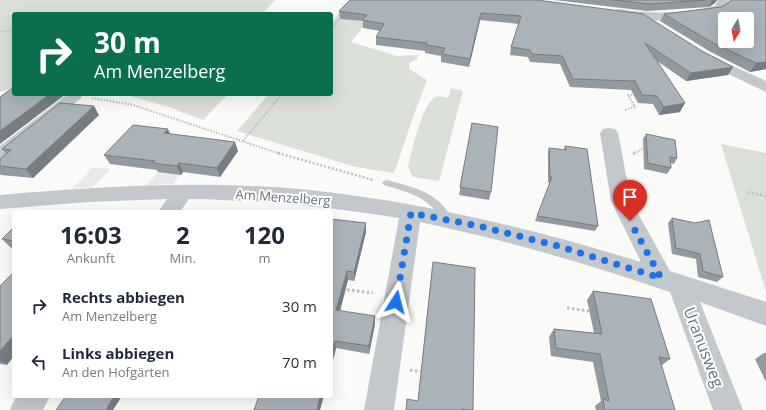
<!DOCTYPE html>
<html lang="de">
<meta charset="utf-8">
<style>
:root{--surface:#fff;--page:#f2f2f3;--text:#1f2937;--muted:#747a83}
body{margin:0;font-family:"Open Sans",sans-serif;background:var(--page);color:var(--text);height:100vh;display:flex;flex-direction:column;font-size:15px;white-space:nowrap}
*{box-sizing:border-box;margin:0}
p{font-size:13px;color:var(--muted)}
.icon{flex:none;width:22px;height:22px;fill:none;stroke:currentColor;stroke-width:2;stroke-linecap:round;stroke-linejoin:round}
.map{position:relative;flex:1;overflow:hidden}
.side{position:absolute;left:12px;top:210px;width:321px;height:188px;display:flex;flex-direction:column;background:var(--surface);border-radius:4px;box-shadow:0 4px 16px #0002}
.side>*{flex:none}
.hud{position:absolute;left:12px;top:12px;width:321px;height:84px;border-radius:4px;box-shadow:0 4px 16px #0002;background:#0b6e4f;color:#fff;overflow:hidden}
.needle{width:26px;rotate:190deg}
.tools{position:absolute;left:718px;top:12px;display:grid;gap:8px}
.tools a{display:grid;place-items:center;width:36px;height:36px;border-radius:4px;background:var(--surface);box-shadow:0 4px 16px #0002;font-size:20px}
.pin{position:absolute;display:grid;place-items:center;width:34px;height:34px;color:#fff;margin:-41px -17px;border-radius:50% 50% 50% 0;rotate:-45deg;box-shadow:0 0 4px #0007}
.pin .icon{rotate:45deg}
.me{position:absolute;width:44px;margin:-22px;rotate:9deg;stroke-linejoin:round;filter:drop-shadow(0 0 3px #0008)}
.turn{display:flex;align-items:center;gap:14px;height:84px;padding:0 16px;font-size:18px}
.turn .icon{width:52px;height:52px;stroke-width:2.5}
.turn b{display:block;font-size:28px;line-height:34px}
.eta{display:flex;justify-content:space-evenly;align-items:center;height:68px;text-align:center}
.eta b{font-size:24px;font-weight:700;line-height:28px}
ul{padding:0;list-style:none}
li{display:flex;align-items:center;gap:12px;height:56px;padding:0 16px}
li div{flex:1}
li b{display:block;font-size:15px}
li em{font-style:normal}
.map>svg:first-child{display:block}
</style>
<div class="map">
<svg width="766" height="410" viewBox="0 0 766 410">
<rect width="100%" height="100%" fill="#fafaf8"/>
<g fill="#e8e9e9">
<polygon points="168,160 190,163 173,184 147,185"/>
<polygon points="93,167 110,169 93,187 72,189"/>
</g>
<g fill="#dadfd7">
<polygon points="0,0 275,0 262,14 14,14 14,88 0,92"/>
<polygon points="349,2 372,15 351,42 397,56 418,55 417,59 409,63 409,69 427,80 413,117 394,173 356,167 237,131 269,94 331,94 331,23"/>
<path d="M451 88 463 91 439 181 413 177 408 167C412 151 422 103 436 97 439 96 445 97 448 98Z"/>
<polygon points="123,94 228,94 203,120 169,107"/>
<polygon points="721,144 766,153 766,292"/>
</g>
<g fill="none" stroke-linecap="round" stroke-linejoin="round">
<g stroke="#bbbfc2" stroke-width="1.5" stroke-dasharray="1 1" stroke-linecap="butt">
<polyline points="331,29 342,16"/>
<polyline points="0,32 14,30"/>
</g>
<g stroke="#bbbfc2" stroke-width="2" stroke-dasharray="1.5 1.5" stroke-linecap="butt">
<polyline points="92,98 133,105 281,154"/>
<polyline points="625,110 635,107 628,95 634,95"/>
<polyline points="243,141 282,94"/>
<polyline points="633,154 644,148"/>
</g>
<g stroke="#bbbfc2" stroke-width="2.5" stroke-dasharray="2 2" stroke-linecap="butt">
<polyline points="278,153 373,180"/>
<polyline points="633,154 635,153"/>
<polyline points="748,192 766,196"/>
</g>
<g stroke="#bbbfc2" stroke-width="3" stroke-dasharray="2.5 2.5" stroke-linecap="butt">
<polyline points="342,289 373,293"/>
<polyline points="567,308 589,311"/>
<polyline points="410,370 421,372"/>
</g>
<path fill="#c3c8cc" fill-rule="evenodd" d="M387 180C416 188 438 192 453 220L452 223H444C430 197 410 193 384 185L382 183 384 181Z"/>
<g fill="#c3c8cc" fill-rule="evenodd">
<path d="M718 0H730L723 10 699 17 651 21 618 17 614 15 612 13 614 11 618 9C652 14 681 14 715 6Z"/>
<polygon points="706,54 766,81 766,92 701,61 699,58 701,55"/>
<polygon points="68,94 80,94 82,97 7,159 0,161 0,146"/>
<path d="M609 128 615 129 618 133 631 201 670 271 766 302V326L700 302 743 410H713L670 292C589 264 505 240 420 222L394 410H364L399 218C329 207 260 200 189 199L180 212H158L167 199 88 202 0 209V195C103 186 207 180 310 190 422 202 533 229 641 262L611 201 600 133 603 129Z"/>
<polygon points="16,396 50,396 43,410 10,410"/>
</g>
</g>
<g fill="#929a9f">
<polygon points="537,0 702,51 733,67 728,75 686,81 657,61 680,112 659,115 653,104 638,103 631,90 570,87 560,64 530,62 528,57 510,55 511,47 519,24 480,20 469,67 441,62 441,56 425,53 425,51 376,45 376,37 380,31 363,28 363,21 340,19 339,11"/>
<polygon points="554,0 717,0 715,3 709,7 647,11"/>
<polygon points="731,0 766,0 766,69 750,72 709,51 660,21 664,14 721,7 730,2"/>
<polygon points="99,115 33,178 1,175 0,174 0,159 6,154 2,149"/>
<polygon points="472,123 491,192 489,200 459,195"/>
<polygon points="170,134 238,151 220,177 183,172 181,175 158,172 157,170 110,164 104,155"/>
<polygon points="646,134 677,158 674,164 670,163 671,168 667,174 644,169 643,139"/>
<polygon points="565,146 598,226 595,231 535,221 550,183 548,182 548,153 549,148 564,150"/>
<polygon points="672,218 723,277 717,282 698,277 696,259 672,254 668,223"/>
<polygon points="331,219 366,232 354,281 348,280 340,311 375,316 375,324 369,354 336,348 331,368"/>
<polygon points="14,227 14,248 11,248 2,239"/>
<polygon points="432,270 473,410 406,410 418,401"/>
<polygon points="0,286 7,365 0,364"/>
<polygon points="593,291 670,359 661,366 675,410 596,410 595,406 601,401 593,362 551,356 549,337 554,329 594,333 587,300"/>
<polygon points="764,353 766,353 766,382 755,359"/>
</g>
<g fill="#777d82">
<polygon points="712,0 717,0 715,3 709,7"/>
<polygon points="481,13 480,20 469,67 470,59"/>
<polygon points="766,62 766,69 750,72 756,63"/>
<polygon points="733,67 728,75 686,81 691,73"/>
<polygon points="50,94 66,94 0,144 0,131"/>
<polygon points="685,103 680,112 659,115 664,107"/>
<polygon points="94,106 99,115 33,178 26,169"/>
<polygon points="168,129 172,138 164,133"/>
<polygon points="235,142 238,151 220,177 217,168"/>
<polygon points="179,163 183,172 181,175 177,166"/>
<polygon points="366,223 366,232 354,281 354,272"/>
<polygon points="347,271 348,280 338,318 336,310"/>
<polygon points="375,316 375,324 369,354 369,346"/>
<polygon points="14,335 14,356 7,365 0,361 0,351"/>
<polygon points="335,341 336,348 331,368 331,355"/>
<polygon points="114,396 122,396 113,410 106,410"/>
<polygon points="320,396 324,396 320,410 317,410"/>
</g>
<g fill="#aab3b9" stroke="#777d82" fill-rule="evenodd">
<polygon points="350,0 537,0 643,14 702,51 733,67 691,73 645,43 685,103 664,107 657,96 642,95 635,81 573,79 562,56 532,54 530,50 511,47 521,16 481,13 470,59 442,54 445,48 426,45 427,43 376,37 384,24 362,20 367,15 339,11"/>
<polygon points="614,0 705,0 650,4"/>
<path d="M731 0H766V62L756 63 713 43 664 14 721 7 730 2ZM725 19H747V41H725Z"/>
<polygon points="14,87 14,94 50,94 0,131 0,97"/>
<polygon points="60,103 94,106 26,169 0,166 0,159 11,150 2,149"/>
<polygon points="472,123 498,127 491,192 460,187"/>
<polygon points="133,125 168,129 164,133 235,142 217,168 179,163 177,166 153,163 155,161 104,155"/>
<polygon points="646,134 675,140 677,158 670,157 671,168 648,163"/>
<polygon points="565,146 587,149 598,226 537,216 552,177 550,177 549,148 566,150"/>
<polygon points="64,211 74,212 63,212"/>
<polygon points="672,218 695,223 709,220 723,277 703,271 700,254 676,248"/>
<polygon points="331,219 366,223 354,272 347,271 336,310 375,316 369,346 335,341 331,355"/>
<polygon points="14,227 14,241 2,239"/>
<polygon points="433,262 475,268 473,410 468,410 462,409 461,410 406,410 407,399 418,401"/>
<polygon points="14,272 14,335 0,351 0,286"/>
<polygon points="593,291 651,299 670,359 659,357 675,410 605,410 603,399 609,401 600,354 556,348 554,329 602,334"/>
<polygon points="66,396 114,396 106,410 56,410"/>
<polygon points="259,396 320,396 317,410 254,410"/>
</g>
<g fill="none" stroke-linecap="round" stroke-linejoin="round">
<polyline stroke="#1a73e8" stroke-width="7" stroke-dasharray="0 12.6" points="396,302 411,213 479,226 558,246 661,278 630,221"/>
</g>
<g text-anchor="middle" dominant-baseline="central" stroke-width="4" stroke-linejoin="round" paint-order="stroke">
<g font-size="13" fill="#657683" stroke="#fff">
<text transform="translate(283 197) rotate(4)">Am Menzelberg</text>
</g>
<g font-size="16" fill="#657683" stroke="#fff">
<text transform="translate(704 347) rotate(69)">Uranusweg</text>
</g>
</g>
</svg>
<div class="tools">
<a><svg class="needle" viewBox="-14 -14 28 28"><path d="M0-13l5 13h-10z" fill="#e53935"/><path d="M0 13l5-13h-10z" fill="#747a83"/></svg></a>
</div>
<div class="pin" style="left:630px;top:221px;background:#d93025"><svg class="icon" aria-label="arrive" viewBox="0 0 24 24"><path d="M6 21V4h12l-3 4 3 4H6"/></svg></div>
<svg class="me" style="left:396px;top:302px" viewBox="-20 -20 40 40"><path d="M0-17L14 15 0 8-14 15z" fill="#1a73e8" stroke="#fff" stroke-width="4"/></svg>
<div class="hud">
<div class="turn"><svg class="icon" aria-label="right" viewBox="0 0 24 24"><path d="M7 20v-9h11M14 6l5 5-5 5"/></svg><div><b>30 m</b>Am Menzelberg</div></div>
</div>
<section class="side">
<div class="eta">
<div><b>16:03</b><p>Ankunft</p></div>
<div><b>2</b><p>Min.</p></div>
<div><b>120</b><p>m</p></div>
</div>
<ul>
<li><svg class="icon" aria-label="right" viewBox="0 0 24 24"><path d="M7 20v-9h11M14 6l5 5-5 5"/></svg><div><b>Rechts abbiegen</b><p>Am Menzelberg</p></div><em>30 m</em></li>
<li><svg class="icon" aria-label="left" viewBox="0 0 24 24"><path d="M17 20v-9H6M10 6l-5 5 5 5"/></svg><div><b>Links abbiegen</b><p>An den Hofgärten</p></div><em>70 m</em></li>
</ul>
</section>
</div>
